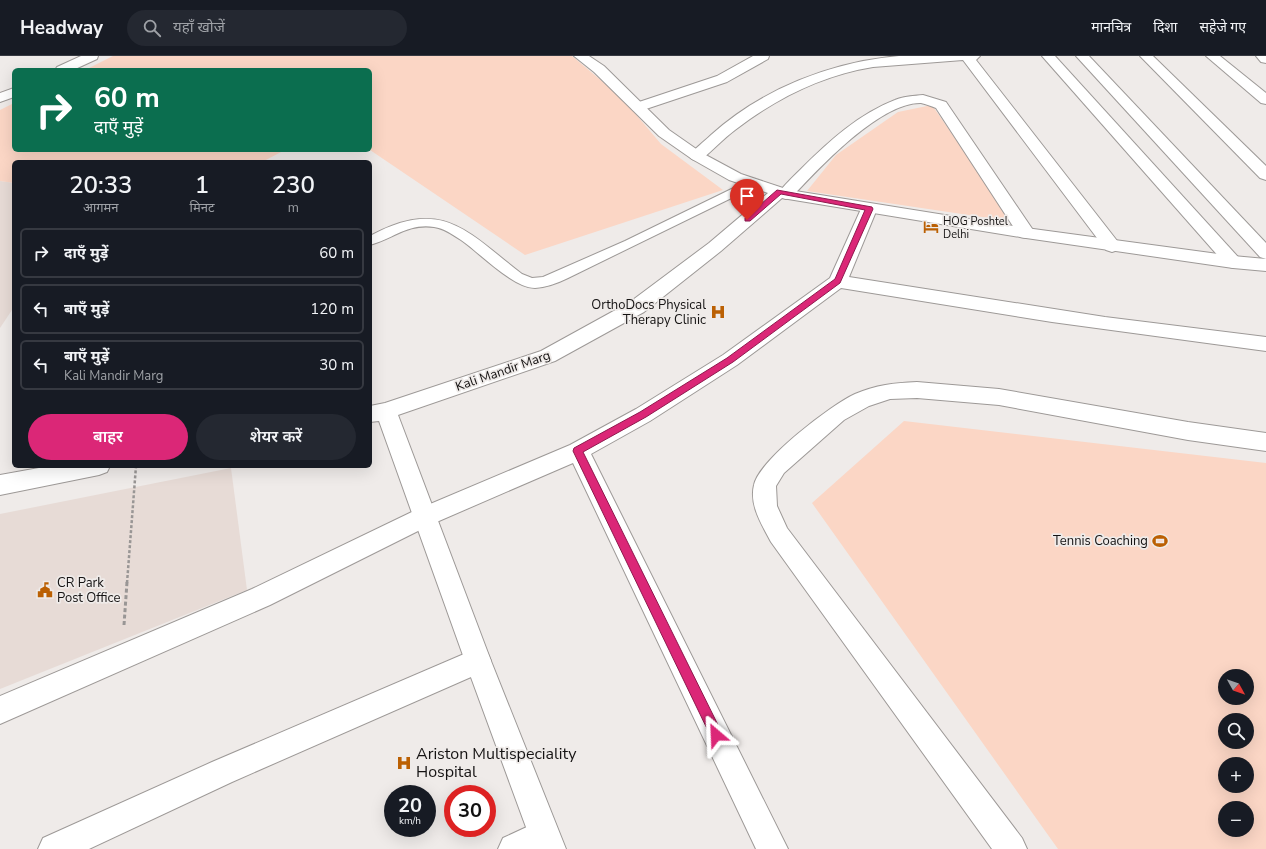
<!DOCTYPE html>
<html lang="hi">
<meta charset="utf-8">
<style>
:root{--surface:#171b24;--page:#242831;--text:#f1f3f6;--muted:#9ea1a6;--line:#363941;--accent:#db2777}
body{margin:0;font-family:"Nunito Sans","Noto Sans Devanagari",sans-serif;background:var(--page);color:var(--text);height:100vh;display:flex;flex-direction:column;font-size:15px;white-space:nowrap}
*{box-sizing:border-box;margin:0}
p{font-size:13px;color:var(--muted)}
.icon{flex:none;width:22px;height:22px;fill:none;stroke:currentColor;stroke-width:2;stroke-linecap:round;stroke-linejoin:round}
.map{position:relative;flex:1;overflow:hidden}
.drawer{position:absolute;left:12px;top:104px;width:360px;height:308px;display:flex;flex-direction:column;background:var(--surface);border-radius:6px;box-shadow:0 4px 16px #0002}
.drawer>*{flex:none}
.top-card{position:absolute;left:12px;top:12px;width:360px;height:84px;border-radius:6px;box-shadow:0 4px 16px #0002;background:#0b6e4f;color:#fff;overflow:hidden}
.needle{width:26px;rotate:130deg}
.buttons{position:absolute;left:1218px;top:613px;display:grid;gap:8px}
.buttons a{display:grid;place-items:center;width:36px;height:36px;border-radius:50%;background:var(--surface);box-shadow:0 4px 16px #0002;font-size:20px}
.speed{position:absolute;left:384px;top:729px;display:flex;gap:8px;font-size:20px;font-weight:700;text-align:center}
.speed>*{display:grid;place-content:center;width:52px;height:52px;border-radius:50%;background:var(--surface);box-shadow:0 4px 16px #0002;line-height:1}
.speed small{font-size:10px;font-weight:400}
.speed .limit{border:6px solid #d22;background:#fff;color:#111}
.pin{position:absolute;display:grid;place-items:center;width:34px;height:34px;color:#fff;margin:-41px -17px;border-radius:50% 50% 50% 0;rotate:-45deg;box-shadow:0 0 4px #0007}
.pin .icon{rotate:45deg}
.me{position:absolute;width:44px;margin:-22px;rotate:334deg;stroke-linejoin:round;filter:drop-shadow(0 0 3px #0008)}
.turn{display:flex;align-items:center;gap:14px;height:84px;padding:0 16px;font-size:18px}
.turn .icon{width:52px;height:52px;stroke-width:2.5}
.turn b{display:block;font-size:28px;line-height:34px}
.eta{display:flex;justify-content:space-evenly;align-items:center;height:68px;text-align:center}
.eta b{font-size:24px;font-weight:600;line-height:28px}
.primary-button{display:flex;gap:8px;margin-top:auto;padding:8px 16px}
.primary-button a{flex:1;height:46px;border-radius:24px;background:var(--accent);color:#fff;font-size:16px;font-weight:600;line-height:46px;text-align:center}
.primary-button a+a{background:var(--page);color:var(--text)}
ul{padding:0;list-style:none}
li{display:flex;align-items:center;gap:12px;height:50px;margin:0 8px 6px;padding:0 8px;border:2px solid var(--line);border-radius:6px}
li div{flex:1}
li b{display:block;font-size:15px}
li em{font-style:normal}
header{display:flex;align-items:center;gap:24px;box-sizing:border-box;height:56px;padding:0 20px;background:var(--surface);border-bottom:1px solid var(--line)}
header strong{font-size:19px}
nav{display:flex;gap:22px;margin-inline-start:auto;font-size:14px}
.search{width:280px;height:36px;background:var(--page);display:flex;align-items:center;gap:10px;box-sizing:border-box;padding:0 14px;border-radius:22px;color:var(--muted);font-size:15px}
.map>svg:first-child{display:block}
</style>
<header>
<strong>Headway</strong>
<div class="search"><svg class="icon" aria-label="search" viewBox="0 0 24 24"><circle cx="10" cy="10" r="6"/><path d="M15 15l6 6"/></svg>यहाँ खोजें</div>
<nav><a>मानचित्र</a><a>दिशा</a><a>सहेजे गए</a></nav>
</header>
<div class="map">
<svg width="1266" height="793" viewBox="0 0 1266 793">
<rect width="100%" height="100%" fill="#efebe9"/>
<g fill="#e7dbd6">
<polygon points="0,125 14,127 14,251 0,272"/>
<polygon points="231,412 247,534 0,633 0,458"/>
</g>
<g fill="#fbd6c5" fill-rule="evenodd">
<polygon points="113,0 572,0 622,42 661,88 723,134 525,199 370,94 370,14 85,14"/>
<polygon points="14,47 14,94 285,94 262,106 14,106 14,127 0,125 0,54"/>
<polygon points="932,49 970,104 1009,165 807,135 836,99 898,56"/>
<path d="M904 365 1266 407V793H1058L812 447ZM1225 620H1247V642H1225ZM1225 664H1247V686H1225ZM1225 708H1247V730H1225ZM1225 752H1247V774H1225Z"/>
</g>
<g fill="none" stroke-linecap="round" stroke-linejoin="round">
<g stroke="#9d9997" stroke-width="2">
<path id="lane" d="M752 123 756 124 758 127 756 130 568 222C558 227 547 231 535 232 513 232 480 197 461 184 453 179 444 172 434 171 408 167 393 183 370 189V180C443 141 466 175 522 218L532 222 543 221 625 185Z"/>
</g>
<g stroke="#9d9997" stroke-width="2">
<g id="street">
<polygon points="81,0 98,0 97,3 73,14 55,14 57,11"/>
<polygon points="753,0 769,0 768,3 727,26 643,54 638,55 633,54 631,51 633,48 717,20"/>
<path d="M899 0H980L976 4 1118 186 1121 190 1118 194 1112 196 1106 194 963 4 873 11C823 19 775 43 735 74 723 83 713 94 702 103L697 105 692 103 689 100C695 92 704 86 711 79 762 33 831 6 899 0Z"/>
<polygon points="1042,0 1055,0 1239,202 1242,206 1239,210 1233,212 1227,210"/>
<polygon points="1076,0 1089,0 1266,187 1266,203 1260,201"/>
<polygon points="1140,0 1153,0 1266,110 1266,124 1260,122"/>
<polygon points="1206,0 1220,0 1266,37 1266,48 1261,47"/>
<polygon points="1256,0 1266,0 1266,7 1261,6"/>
<polygon points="14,32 14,41 0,46 0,37"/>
<path d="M923 39 946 46 1035 177 1032 181 1026 182 1020 181 936 52C931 50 926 48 921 47 880 46 818 113 792 141L786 143 780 141 778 138C784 129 793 121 801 113 829 85 859 58 895 44 904 40 914 40 923 39Z"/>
<polygon points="869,148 875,149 877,153 849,221 1105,261 1266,281 1266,295 1052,266 841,232 737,309 650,365 591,398 788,793 756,793 573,407 432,468 270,549 0,668 0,640 252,533 416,454 570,389 636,353 723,299 830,222 861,153 863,149"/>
<path d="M917 326 999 333 1188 366 1266 377V395L1188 384 999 349 917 342 890 343 869 350 844 364 784 417 776 430 777 450 787 472 1022 782 1027 793H992L771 486C762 469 749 449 754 429 759 404 831 349 855 338 876 329 894 327 917 326Z"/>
<polygon points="478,592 487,596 491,605 487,614 232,726 89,793 38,793 43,782 212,706"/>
<polygon points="544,763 555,767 559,778 555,789 547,793 498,793 503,782"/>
</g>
</g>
<g stroke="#9d9997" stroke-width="2">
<g id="secondary">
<polygon points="574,0 589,0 604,10 669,74 702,97 741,118 789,134 1026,172 1233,200 1266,203 1266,215 1233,212 1026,182 782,142 721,195 644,256 555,305 398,359 491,605 566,793 534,793 465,605 379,365 370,366 370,350 385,347 541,295 630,246 709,187 768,137 729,124 692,103 659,80 594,16"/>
<polygon points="50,410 110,410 107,416 99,419 0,439 0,419"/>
</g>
</g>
<polyline stroke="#999695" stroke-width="2.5" stroke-dasharray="3 2" stroke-linecap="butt" points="127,527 136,410"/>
<polyline stroke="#999695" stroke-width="3" stroke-dasharray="4 2.5" stroke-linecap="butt" points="124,569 127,526"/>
<use href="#lane" fill="#fff" fill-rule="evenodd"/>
<use href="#street" fill="#fff" fill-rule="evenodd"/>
<use href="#secondary" fill="#fff" fill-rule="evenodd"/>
</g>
<polygon fill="#db2777" stroke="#8e194d" points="777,134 872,151 873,153 840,227 733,306 646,361 583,396 721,675 722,679 721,683 716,685 712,683 573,395 574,392 640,356 727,302 835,223 865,154 781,138 750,165 745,165 745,162"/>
<defs>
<g id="hotel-bare" transform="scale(1.2)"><path d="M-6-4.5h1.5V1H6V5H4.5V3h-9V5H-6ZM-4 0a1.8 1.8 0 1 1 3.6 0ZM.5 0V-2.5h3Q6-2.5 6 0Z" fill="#bb6003" stroke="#efebe9" stroke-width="2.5" paint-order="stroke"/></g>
<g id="hospital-bare" transform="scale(1.2)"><path d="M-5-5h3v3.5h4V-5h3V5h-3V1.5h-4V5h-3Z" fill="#bb6003" stroke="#efebe9" stroke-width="2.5" paint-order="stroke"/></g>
<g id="stadium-bare" transform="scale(1.2)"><path d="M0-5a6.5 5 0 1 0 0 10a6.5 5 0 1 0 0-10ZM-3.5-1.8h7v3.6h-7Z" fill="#bb6003" stroke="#efebe9" stroke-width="2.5" paint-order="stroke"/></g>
<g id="civic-bare" transform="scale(1.2)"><path d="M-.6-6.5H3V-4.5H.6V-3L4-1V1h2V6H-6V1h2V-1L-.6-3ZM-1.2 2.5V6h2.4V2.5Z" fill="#bb6003" stroke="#efebe9" stroke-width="2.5" paint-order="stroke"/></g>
</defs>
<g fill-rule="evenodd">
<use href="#hotel-bare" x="931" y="171"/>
<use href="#hospital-bare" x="718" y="256"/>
<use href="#stadium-bare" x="1160" y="485"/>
<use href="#civic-bare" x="45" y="534"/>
<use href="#hospital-bare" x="404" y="707"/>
</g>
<g text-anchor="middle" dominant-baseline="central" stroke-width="3.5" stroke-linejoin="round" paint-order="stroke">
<g font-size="11" fill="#151313" stroke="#efebe9" text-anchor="start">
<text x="943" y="165">HOG Poshtel<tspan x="943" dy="13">Delhi</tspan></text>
</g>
<g font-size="13" fill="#151313" stroke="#efebe9" text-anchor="end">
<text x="706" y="249">OrthoDocs Physical<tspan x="706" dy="15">Therapy Clinic</tspan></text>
<text x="1148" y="485">Tennis Coaching</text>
<text x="57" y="527" text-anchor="start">CR Park<tspan x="57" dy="15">Post Office</tspan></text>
</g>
<g font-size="13" fill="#151313" stroke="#efebe9">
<text transform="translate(503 315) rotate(-19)">Kali Mandir Marg</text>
</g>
<g font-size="16" fill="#151313" stroke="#efebe9" text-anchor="start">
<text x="416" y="698">Ariston Multispeciality<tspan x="416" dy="18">Hospital</tspan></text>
</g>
</g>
</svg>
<div class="buttons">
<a><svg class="needle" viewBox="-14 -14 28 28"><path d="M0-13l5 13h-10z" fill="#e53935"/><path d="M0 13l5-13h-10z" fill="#9ea1a6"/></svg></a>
<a><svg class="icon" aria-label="search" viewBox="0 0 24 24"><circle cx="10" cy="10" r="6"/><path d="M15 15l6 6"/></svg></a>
<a>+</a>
<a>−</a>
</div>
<div class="speed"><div>20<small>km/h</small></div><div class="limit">30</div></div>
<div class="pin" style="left:747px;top:164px;background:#d93025"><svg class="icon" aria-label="arrive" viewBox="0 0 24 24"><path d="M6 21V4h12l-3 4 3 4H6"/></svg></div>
<svg class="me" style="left:716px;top:679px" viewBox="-20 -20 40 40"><path d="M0-17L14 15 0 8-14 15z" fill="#db2777" stroke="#fff" stroke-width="4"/></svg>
<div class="top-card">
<div class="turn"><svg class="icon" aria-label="right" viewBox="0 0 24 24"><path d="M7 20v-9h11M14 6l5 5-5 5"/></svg><div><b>60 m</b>दाएँ मुड़ें</div></div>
</div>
<section class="drawer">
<div class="eta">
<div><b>20:33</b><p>आगमन</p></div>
<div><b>1</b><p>मिनट</p></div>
<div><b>230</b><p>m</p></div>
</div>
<ul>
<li><svg class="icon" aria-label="right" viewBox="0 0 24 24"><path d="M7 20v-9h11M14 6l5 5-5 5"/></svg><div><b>दाएँ मुड़ें</b></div><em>60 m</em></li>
<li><svg class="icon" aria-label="left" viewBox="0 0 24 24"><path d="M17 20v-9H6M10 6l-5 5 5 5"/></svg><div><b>बाएँ मुड़ें</b></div><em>120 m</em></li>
<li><svg class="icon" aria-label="left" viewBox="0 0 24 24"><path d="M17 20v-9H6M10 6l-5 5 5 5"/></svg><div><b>बाएँ मुड़ें</b><p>Kali Mandir Marg</p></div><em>30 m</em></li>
</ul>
<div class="primary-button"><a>बाहर</a><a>शेयर करें</a></div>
</section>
</div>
